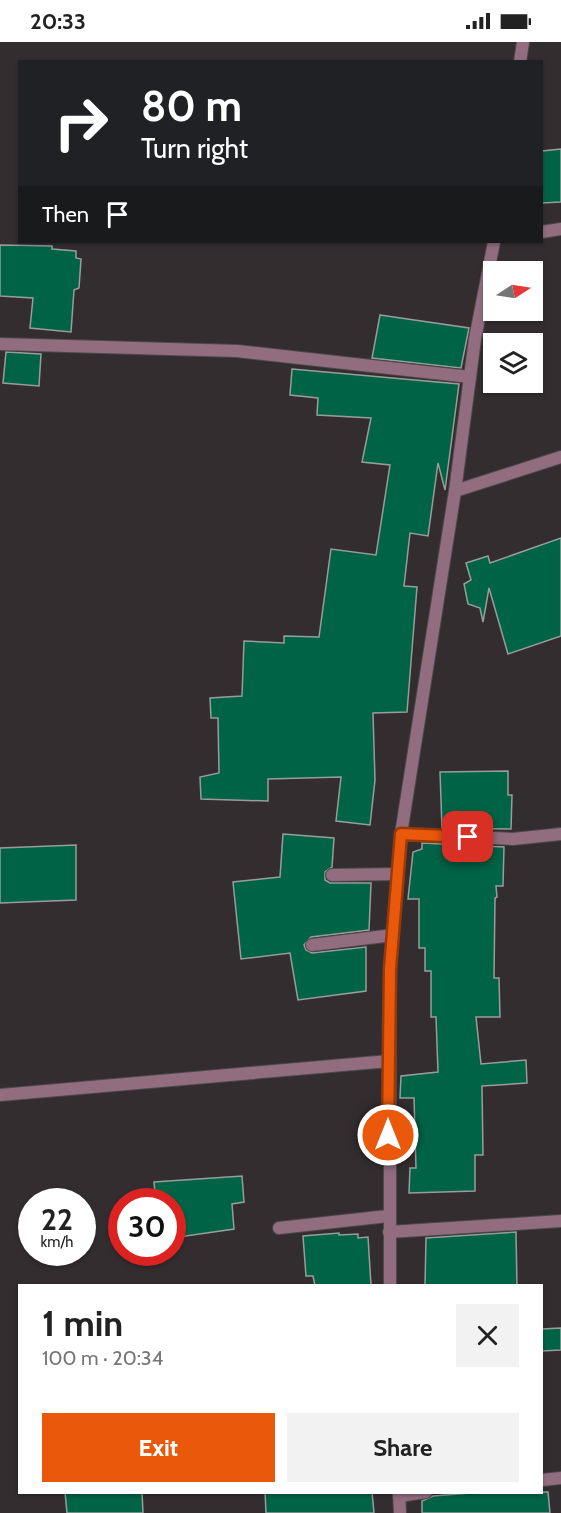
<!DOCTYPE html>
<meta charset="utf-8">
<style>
:root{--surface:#fff;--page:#f2f2f2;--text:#222;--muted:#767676;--accent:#ea580c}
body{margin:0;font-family:Cabin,sans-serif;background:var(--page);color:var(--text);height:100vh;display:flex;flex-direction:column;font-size:22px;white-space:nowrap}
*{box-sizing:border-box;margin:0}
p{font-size:20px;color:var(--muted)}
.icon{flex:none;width:33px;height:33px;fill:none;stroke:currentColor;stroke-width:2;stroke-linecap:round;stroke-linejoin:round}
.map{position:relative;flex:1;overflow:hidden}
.sheet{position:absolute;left:18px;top:1242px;width:525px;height:210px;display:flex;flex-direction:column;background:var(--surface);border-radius:0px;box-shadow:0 2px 4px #0004}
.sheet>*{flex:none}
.top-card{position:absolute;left:18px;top:18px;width:525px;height:183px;border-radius:0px;box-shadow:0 2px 4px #0004;background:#202124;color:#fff;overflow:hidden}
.needle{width:39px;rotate:78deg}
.tools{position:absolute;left:483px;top:219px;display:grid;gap:12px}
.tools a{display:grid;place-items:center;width:60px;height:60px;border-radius:0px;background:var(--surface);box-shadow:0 2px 4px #0004;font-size:30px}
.speed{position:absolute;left:18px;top:1146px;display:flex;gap:12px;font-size:30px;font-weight:700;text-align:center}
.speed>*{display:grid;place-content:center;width:78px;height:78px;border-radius:50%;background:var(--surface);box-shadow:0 2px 4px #0004;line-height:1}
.speed small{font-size:15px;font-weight:400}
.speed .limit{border:9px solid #d22;background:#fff;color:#111}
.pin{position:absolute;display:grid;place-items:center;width:51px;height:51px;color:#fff;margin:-26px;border-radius:12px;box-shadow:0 3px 9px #0006}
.me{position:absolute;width:66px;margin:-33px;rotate:0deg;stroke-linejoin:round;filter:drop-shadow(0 0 4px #0008)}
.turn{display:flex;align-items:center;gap:21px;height:126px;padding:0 24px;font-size:27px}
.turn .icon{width:78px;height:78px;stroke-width:2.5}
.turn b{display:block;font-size:42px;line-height:51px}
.then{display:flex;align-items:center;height:57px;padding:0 24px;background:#0003;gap:12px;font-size:22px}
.round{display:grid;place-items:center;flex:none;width:63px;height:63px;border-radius:0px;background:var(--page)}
.summary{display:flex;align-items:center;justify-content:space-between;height:102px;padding:0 24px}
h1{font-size:36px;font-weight:800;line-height:45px}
.primary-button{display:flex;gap:12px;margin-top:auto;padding:12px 24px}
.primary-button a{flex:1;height:69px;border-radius:0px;background:var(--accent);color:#fff;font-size:24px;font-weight:800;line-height:69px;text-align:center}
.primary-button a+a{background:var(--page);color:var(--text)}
.status{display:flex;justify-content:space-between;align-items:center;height:42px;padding:0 30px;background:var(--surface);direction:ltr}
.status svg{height:16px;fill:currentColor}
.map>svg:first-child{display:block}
</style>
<div class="status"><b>20:33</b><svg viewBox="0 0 49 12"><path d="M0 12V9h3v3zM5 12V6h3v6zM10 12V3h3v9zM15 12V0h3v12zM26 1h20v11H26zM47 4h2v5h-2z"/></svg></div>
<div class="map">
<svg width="561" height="1471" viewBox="0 0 561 1471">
<rect width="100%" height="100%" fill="#332d30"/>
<g fill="#006345" stroke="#979e9a" stroke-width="1.5">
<polygon points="561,107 561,160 542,161 542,109"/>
<polygon points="0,203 52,204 52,207 76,209 76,216 81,217 79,246 74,248 71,290 30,286 33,256 0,254"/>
<polygon points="380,273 469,286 461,326 372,316"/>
<polygon points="6,310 41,312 39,344 3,341"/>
<polygon points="292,327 459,342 445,448 438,421 428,494 410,491 404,544 417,545 407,670 373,671 375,738 370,783 336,779 341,735 268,737 268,759 201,757 200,735 219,731 218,676 211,676 210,656 242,654 244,599 284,601 284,594 319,595 331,507 376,513 390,423 362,420 371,376 317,373 318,356 290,353"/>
<polygon points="561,496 561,594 508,612 489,546 483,580 480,566 468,562 464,542 471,538 466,521 488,514 490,521"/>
<polygon points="508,729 508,753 512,753 511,787 442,786 440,730"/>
<polygon points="283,792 334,796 332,825 325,830 325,838 330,841 371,841 369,888 311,895 304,903 306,908 312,911 366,905 366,949 298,958 290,911 241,917 233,840 280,835"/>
<polygon points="422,801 504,805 503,844 496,844 497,855 495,856 494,936 499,936 500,975 476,975 481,1022 526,1018 527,1041 482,1044 483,1113 475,1113 475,1149 409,1151 410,1126 416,1126 414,1056 400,1056 401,1034 438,1030 436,975 431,975 431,929 425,929 425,906 419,906 419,857 408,857 413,810 422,807"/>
<polygon points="76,803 76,858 0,861 0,806"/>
<polygon points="242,1134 244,1160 232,1162 234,1187 172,1196 172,1160 156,1160 154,1140"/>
<polygon points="516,1190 517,1244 425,1244 426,1196"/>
<polygon points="339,1191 339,1193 358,1192 358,1196 368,1195 371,1243 315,1244 313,1234 306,1234 303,1194"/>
<polygon points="561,1286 561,1308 542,1309 542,1287"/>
<polygon points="65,1450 142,1450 143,1471 67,1471"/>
<polygon points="265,1450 372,1450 374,1471 266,1471"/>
<polygon points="484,1450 548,1450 550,1471 422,1471 422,1459 433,1454"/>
</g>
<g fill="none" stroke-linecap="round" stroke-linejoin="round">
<g stroke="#4e494c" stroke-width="14">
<g id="service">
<polyline points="542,190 561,187"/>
<polyline points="455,449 561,415"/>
<polyline points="332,833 397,832"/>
<polyline points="312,903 393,893"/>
<polyline points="279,1186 388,1174"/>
</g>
</g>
<g stroke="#4e494c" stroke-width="14">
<g id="minor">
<polyline points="520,20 523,0"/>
<polyline points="0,302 237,309 470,335"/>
<polyline points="401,792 513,797 561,792"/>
<polyline points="0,1053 389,1019"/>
<polyline points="389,1190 561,1179"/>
<polyline points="390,1244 390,927 401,792 455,449 475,297 494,200"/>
<polyline points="542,1438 561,1436"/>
<polyline points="399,1450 400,1471"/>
<polyline points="399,1454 426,1450"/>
</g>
</g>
<use href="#service" stroke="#916d7f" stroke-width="12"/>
<use href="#minor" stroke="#916d7f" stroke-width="12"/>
</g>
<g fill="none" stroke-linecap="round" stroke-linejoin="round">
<g stroke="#983908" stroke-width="15">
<polyline id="route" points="388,1093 390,927 401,792 468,795"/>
</g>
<use href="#route" stroke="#ea580c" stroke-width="10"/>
</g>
</svg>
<div class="tools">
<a><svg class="needle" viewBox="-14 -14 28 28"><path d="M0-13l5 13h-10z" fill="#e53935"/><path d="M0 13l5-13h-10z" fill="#767676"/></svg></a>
<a><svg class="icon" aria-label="layers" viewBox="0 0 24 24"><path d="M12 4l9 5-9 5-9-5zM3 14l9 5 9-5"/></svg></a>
</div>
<div class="speed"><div>22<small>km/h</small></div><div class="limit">30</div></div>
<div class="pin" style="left:468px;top:795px;background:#d93025"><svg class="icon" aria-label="arrive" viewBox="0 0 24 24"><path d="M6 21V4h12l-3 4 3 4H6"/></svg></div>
<svg class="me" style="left:388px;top:1093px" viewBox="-20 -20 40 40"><circle r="17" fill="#ea580c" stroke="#fff" stroke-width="3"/><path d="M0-11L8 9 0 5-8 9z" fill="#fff"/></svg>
<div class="top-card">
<div class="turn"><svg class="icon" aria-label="right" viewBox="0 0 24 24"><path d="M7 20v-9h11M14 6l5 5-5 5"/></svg><div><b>80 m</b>Turn right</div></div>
<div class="then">Then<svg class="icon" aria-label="arrive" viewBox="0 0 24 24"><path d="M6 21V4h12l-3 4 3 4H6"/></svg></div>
</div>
<section class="sheet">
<div class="summary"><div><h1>1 min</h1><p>100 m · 20:34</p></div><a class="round"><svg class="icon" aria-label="close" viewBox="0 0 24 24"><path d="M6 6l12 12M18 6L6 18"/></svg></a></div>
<div class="primary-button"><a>Exit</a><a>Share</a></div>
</section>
</div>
